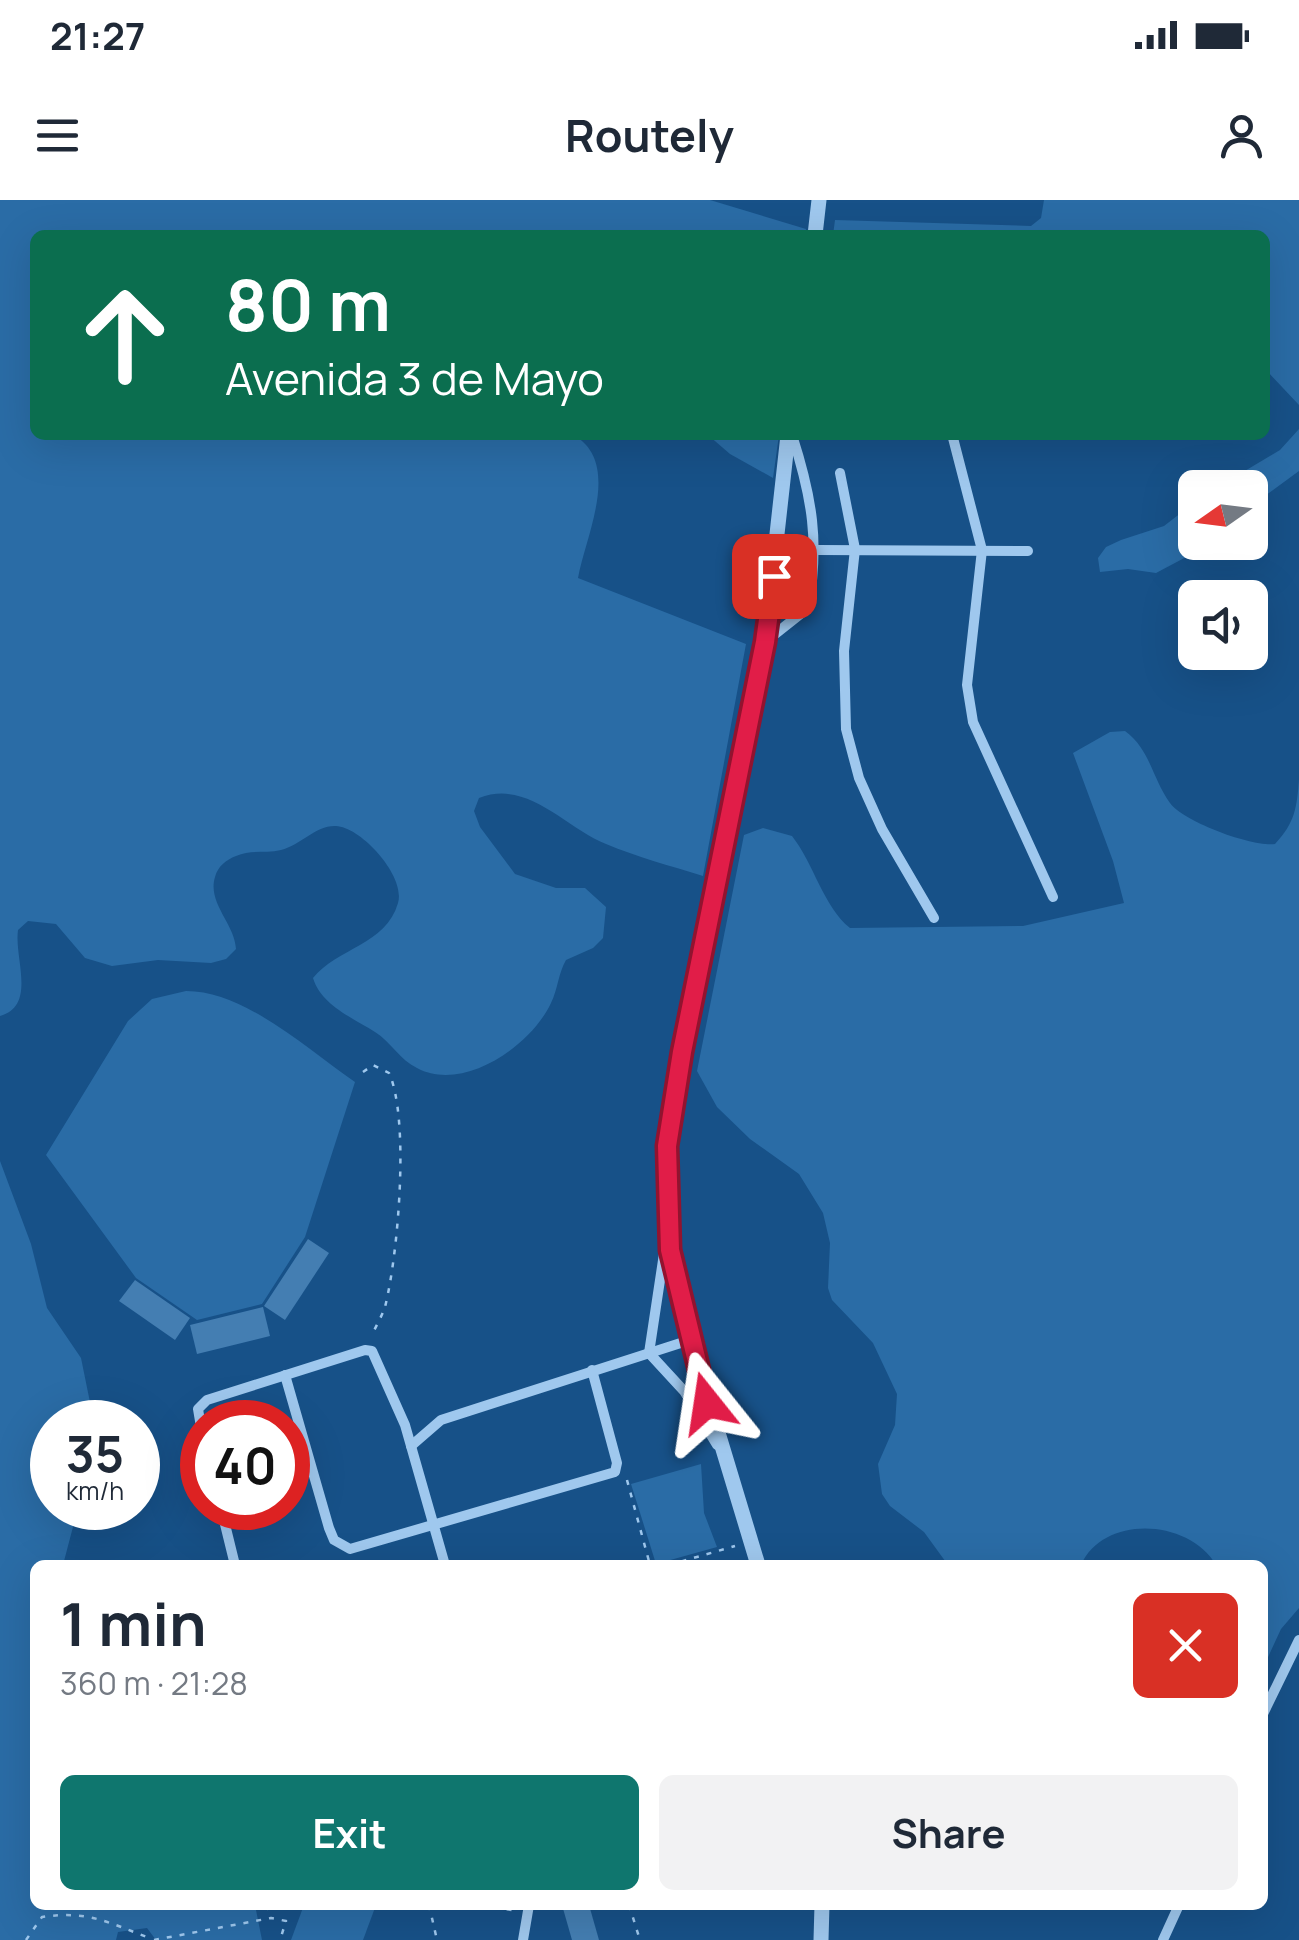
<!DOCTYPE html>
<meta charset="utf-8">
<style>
:root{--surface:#fff;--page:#f2f2f3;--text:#1f2937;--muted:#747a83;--accent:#0f766e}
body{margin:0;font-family:Manrope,sans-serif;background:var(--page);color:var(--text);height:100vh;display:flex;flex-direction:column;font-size:38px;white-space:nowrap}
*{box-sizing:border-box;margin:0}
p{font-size:32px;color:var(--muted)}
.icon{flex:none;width:55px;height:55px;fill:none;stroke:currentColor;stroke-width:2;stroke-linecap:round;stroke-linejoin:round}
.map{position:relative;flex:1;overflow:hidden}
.details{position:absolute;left:30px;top:1360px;width:1238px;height:350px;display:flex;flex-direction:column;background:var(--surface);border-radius:15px;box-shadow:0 10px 40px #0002}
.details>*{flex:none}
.top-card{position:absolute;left:30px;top:30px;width:1240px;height:210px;border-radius:15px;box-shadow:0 10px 40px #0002;background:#0b6e4f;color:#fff;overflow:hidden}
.needle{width:65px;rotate:256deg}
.tools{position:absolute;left:1178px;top:270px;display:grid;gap:20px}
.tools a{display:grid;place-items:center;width:90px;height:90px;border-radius:15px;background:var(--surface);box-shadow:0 10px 40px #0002;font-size:50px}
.speed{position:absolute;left:30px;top:1200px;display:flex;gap:20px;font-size:50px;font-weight:700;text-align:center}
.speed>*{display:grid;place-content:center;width:130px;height:130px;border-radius:50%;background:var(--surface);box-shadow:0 10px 40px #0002;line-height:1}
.speed small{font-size:25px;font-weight:400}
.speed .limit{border:15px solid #d22;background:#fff;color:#111}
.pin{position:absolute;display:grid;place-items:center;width:85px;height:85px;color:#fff;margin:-42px;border-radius:20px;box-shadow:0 5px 15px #0006}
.me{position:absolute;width:110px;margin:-55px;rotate:345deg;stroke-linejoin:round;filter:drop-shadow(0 0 8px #0008)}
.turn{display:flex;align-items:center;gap:35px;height:210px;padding:0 30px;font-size:45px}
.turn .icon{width:130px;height:130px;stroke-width:2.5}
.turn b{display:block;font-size:70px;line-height:85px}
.round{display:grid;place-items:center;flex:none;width:105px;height:105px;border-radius:15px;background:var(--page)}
.summary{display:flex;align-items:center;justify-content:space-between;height:170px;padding:0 30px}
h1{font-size:60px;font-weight:700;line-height:75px}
.cta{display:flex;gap:20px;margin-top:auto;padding:20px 30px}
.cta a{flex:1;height:115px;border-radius:15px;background:var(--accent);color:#fff;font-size:40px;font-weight:700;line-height:115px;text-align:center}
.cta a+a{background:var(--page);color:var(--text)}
.status{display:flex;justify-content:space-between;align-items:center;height:70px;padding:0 50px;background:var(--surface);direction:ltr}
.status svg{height:28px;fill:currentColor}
header{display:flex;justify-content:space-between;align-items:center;height:130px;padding:0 30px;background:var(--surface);font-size:45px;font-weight:700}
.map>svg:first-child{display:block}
</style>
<div class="status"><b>21:27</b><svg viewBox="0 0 49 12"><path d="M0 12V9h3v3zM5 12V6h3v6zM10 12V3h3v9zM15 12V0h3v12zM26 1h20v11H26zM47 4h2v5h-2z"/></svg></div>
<header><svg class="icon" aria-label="menu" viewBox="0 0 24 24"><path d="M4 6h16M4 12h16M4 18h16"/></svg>Routely<svg class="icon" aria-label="person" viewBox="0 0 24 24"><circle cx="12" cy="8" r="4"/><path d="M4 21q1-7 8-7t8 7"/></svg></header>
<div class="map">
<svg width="1299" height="1740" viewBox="0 0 1299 1740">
<rect width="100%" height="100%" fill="#175188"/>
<g fill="#2a6ca6">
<path d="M0 0H710L806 29 805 35H35V235H574C622 264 586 334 578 378L746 444 703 676C671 666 637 657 606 644 564 627 528 579 479 598L474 611 480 627 515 674 556 688H585L606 707 603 738 593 748 566 760C558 774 558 789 551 803 531 846 463 893 417 868 400 860 391 842 375 832 353 818 321 805 313 778 337 748 386 745 398 703 406 676 361 627 336 626 316 625 301 645 281 650 266 654 251 649 236 656 226 660 218 666 215 677 207 703 235 724 236 749L226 759 211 763 158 760 112 766 85 758 56 724 28 721 18 730C14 759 37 805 0 816Z"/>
<polygon points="1044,0 1299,0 1299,205 1267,171 1265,35 833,35 835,20 1031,26 1041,18"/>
<polygon points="1299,229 1299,271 1250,307 1250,288 1218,287 1280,250"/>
<polygon points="708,235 779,235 773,278 730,254"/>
<polygon points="1195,302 1195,342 1209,343 1207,346 1156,373 1128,369 1100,372 1098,358 1106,347 1121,340 1164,326"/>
<path d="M1125 531C1150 549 1152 578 1170 603 1184 622 1252 647 1275 644 1295 623 1297 607 1299 579V1408L1281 1429 1263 1468 1262 1365H1216C1189 1319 1104 1314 1081 1365H948L924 1332 890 1306 882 1294 878 1264 895 1225 897 1194 873 1143 832 1100 828 1088 830 1043 823 1013 799 974 750 939 717 907 697 871 744 635 763 628 792 636C814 664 823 706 850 728L1023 726 1124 703 1113 661 1073 553 1110 532Z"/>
<path d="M186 791C245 791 307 849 355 882L305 1037 262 1104 197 1120 136 1078 46 955 128 821 152 799Z"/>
<polygon points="0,961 31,1044 47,1108 81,1158 94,1222 52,1222 52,1308 87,1308 74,1323 63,1365 35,1365 35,1705 255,1705 262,1740 156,1740 147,1728 118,1732 116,1740 0,1740"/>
<polygon points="701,1264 704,1313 717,1347 656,1364 631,1284"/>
<polygon points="304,1705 376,1705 363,1740 291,1740"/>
</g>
<g fill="#447eb2">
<polygon points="308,1039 329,1053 285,1120 264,1106"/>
<polygon points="135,1080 190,1118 175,1140 119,1101"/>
<polygon points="263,1107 270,1136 197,1154 190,1125"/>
<polygon points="562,1705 589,1705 599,1740 572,1740"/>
</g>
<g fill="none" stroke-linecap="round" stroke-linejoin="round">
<g stroke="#9fc8ee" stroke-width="2.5" stroke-dasharray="5 8" stroke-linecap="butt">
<path d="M363 872 373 865 389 873C410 919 398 1056 385 1107 382 1116 376 1126 372 1135"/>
<polyline points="627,1280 650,1365"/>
<polyline points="141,1361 142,1365"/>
<polyline points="669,1365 735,1346"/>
<polyline points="267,1705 271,1716"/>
<polyline points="429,1705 437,1740"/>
<polyline points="481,1705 517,1711"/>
<polyline points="629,1705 640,1740"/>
<path d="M26 1740 42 1717C89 1710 109 1723 152 1739"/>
<polyline points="154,1740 271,1718 286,1721 280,1740"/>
</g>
<g stroke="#9fc8ee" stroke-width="10">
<polyline points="953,238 982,350 967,485 973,522 1053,697"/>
<polyline points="840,273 855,349 844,451 846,529 859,578 882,629 934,718"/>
<polyline points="817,350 1028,351"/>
<path d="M765 442 808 408C820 343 812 297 792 235"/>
<polyline points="665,1047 649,1153 684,1191 717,1245"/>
<polyline points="285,1175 329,1328 334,1340 350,1349 615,1272 617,1263 592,1170"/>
<polyline points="202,1233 198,1209 207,1200 365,1150 372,1151 405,1225 445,1365"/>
<polyline points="411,1246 441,1220 690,1140"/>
<polyline points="221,1308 235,1365"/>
<polyline points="1262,1516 1299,1440"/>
<polyline points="523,1740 529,1705"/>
<polyline points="1163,1740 1179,1705"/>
</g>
<g stroke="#9fc8ee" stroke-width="15">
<polyline points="815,35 819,0"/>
<polyline points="758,1365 690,1140 670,1050 665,978 682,852 765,442 788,235"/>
<polyline points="821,1740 822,1705"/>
</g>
</g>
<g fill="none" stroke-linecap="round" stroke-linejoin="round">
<g stroke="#92132f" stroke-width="25">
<polyline id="route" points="707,1203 670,1050 667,946 682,852 765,442 774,376"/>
</g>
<use href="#route" stroke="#e11d48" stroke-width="18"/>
</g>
</svg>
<div class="tools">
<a><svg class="needle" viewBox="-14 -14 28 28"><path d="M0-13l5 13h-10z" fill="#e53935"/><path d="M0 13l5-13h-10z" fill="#747a83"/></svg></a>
<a><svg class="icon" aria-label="sound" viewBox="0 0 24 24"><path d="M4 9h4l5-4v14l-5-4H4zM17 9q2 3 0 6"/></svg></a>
</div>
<div class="speed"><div>35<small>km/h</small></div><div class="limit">40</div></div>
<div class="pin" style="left:774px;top:376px;background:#d93025"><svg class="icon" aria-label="arrive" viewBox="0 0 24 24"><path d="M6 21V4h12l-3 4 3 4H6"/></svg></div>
<svg class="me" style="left:707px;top:1203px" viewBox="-20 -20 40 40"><path d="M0-17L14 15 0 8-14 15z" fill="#e11d48" stroke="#fff" stroke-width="4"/></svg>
<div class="top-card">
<div class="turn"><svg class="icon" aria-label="ahead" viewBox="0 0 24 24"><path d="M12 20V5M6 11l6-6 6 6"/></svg><div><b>80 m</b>Avenida 3 de Mayo</div></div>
</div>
<section class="details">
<div class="summary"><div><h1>1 min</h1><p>360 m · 21:28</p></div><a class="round" style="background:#d93025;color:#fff"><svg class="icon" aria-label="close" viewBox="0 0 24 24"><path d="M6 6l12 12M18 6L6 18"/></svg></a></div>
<div class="cta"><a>Exit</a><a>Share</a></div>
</section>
</div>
